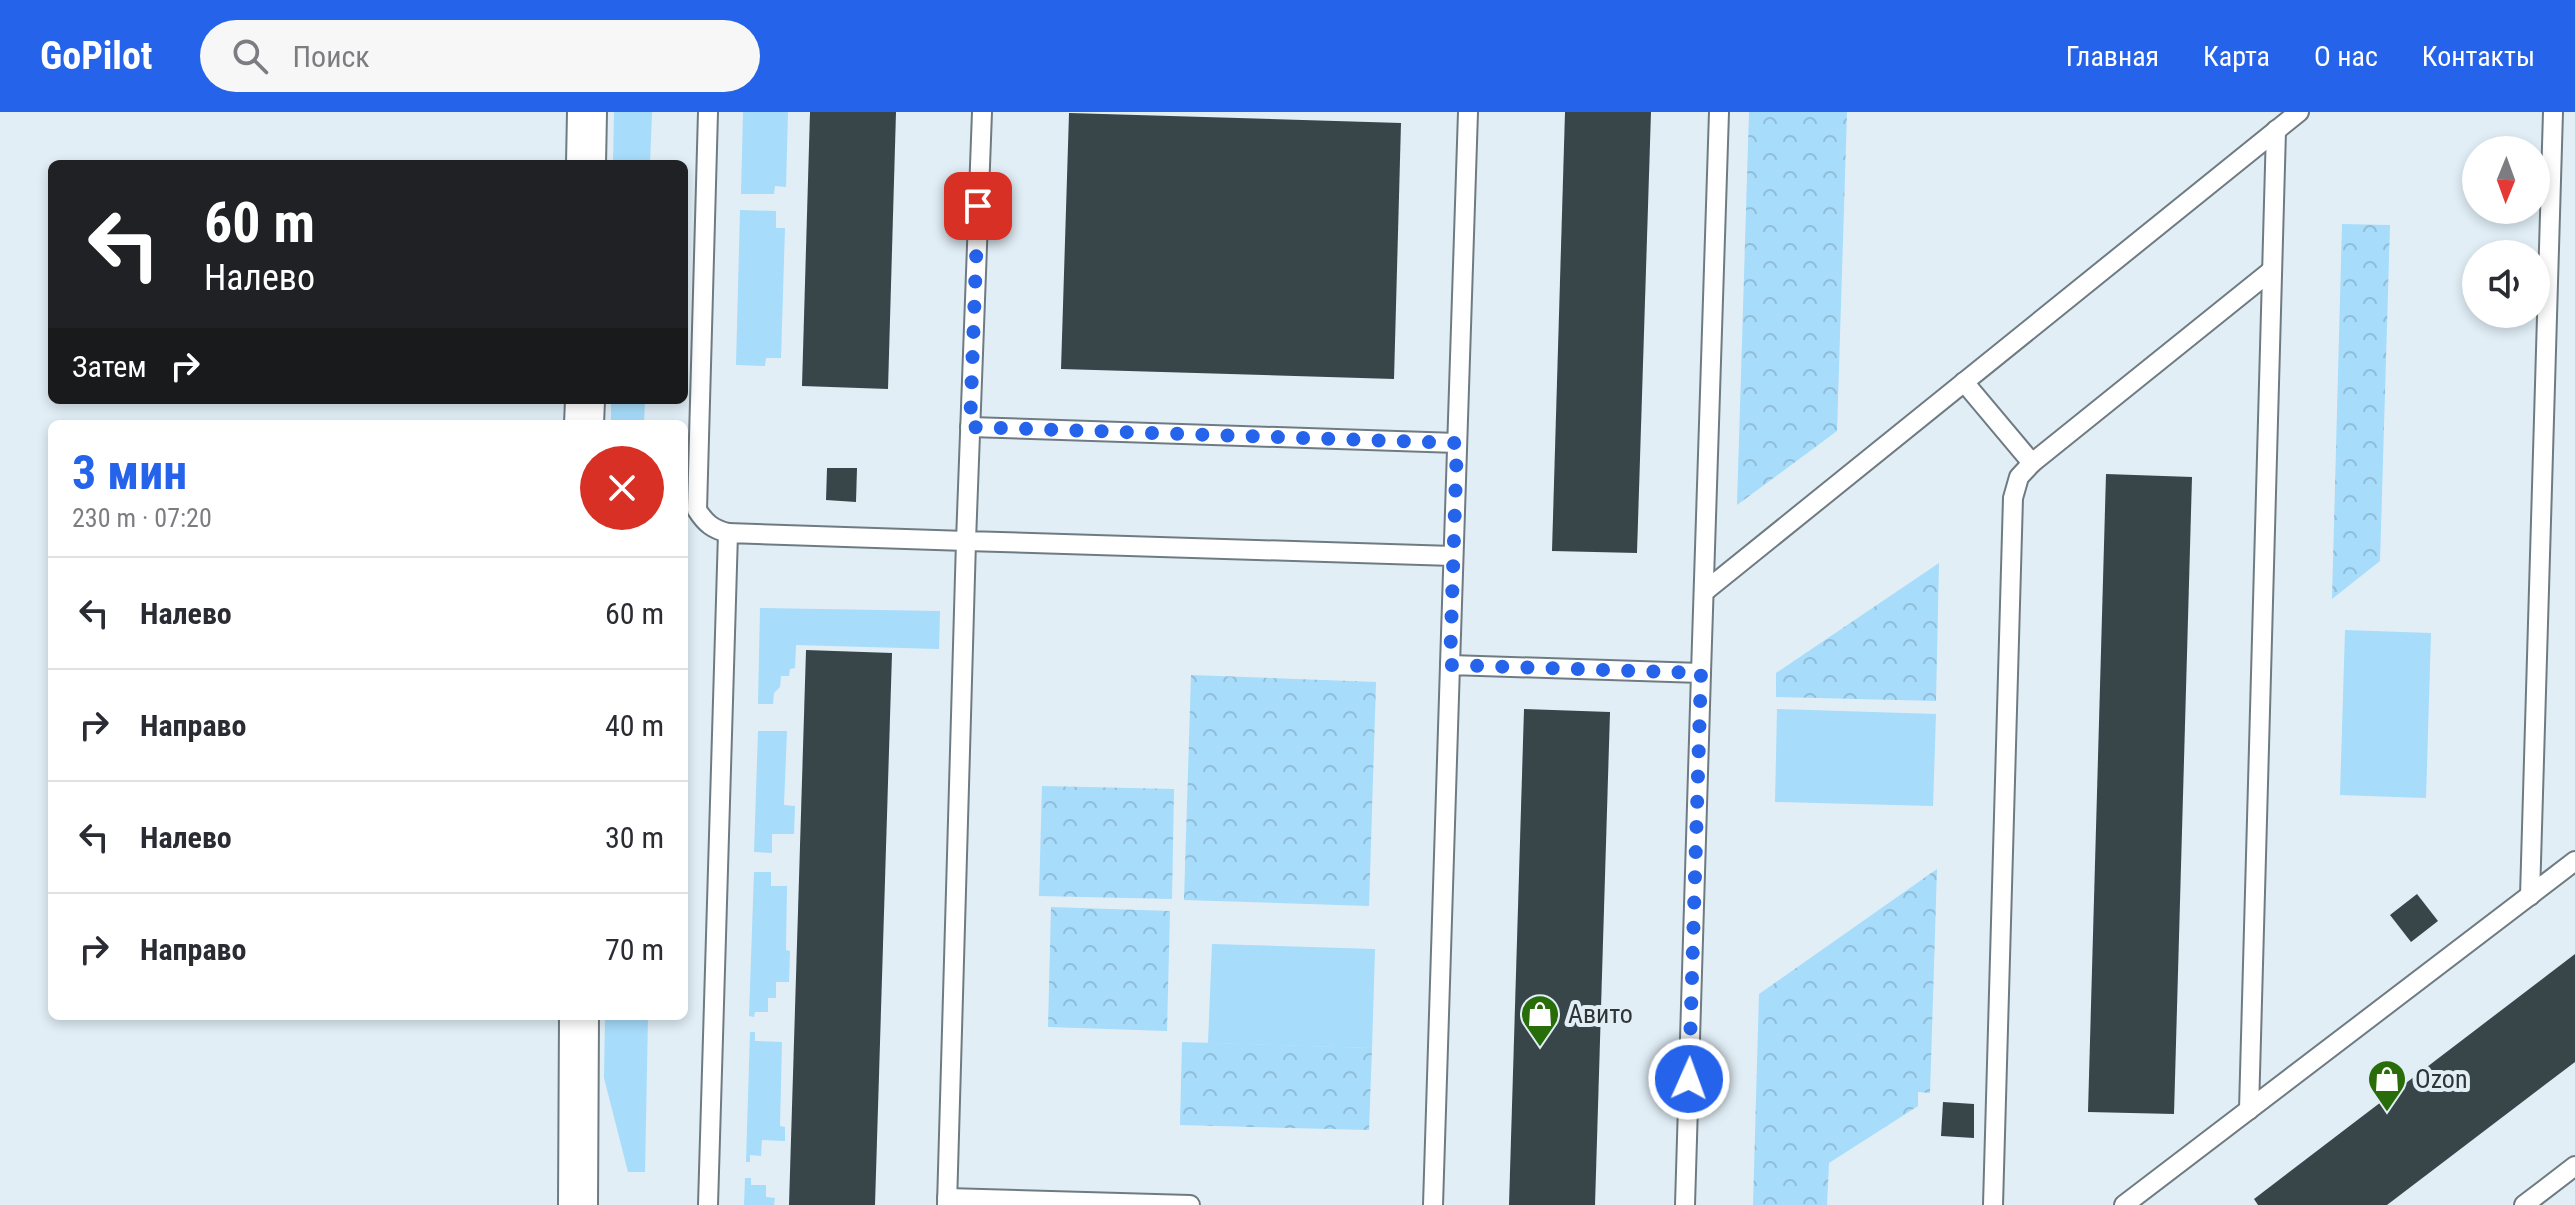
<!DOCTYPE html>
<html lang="ru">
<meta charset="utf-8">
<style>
:root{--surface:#fff;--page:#f7f7f7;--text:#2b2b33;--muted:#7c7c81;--line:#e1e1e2;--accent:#2563eb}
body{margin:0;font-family:"Roboto Condensed",sans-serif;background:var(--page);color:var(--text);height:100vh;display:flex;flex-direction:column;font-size:30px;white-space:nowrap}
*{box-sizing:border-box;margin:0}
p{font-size:26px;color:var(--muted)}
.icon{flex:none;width:44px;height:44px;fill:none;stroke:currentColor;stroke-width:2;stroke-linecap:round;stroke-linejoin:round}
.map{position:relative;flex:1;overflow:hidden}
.details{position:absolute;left:48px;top:308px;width:640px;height:600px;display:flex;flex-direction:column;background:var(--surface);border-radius:12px;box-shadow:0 4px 12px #0003}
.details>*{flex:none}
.banner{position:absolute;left:48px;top:48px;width:640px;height:244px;border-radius:12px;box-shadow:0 4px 12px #0003;background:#202124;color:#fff;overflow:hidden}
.needle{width:52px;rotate:181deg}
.fabs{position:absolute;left:2462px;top:24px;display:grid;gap:16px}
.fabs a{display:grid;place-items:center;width:88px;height:88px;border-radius:50%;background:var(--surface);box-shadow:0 4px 12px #0003;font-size:40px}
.pin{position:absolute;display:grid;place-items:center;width:68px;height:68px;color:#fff;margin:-34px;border-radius:16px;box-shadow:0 4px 12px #0006}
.me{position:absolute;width:88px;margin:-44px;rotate:2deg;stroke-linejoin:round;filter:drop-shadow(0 0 6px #0008)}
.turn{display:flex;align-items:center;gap:28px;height:168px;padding:0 24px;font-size:36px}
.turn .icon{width:104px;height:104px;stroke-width:2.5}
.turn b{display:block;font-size:56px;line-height:68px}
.then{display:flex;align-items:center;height:76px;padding:0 24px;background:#0003;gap:16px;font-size:30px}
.round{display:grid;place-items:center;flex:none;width:84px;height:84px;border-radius:42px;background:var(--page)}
.summary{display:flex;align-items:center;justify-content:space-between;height:136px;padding:0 24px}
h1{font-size:48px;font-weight:700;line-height:60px;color:var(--accent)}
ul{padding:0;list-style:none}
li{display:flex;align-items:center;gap:24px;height:112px;padding:0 24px;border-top:2px solid var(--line)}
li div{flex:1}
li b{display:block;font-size:30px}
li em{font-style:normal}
header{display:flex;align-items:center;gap:48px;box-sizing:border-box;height:112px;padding:0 40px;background:var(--accent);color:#fff}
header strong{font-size:38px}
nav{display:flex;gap:44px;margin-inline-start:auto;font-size:28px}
.search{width:560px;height:72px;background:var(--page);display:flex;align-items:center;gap:20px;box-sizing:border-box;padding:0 28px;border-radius:44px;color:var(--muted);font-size:30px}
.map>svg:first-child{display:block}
</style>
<header>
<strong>GoPilot</strong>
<div class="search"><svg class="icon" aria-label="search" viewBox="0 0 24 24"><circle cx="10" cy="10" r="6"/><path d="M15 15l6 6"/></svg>Поиск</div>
<nav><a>Главная</a><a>Карта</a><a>О нас</a><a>Контакты</a></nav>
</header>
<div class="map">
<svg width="2575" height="1093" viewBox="0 0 2575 1093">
<defs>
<pattern id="forest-crowns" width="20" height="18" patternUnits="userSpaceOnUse" patternTransform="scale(2)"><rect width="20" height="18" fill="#a7dcfb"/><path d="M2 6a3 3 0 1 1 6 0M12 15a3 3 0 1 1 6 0" fill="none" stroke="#90bdd8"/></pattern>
</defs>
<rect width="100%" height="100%" fill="#e1eef6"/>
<g fill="#a7dcfb">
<polygon points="614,0 652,0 650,52 613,52"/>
<polygon points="743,0 788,0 786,75 775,74 774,82 741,82"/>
<polygon points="740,98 776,99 776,116 785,116 781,246 766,246 765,254 736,253"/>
<polygon points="611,288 645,288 644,312 611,312"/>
<polygon points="760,496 940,499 939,537 796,533 795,556 790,557 789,564 781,564 780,575 774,581 773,592 758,592"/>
<polygon points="2345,518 2431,521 2426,686 2340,683"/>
<polygon points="1777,597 1936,602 1933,694 1775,690"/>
<polygon points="758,619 787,619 784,693 795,694 794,722 772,722 772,741 754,740"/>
<polygon points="754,760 771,760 771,774 787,774 786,838 790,839 789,870 776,870 776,886 768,886 768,900 755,900 754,905 749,904"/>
<polygon points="1212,832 1375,837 1372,936 1208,931"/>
<polygon points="605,904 648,904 645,1060 628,1060 604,966"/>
<polygon points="750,920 755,920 755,929 782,930 780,1014 785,1015 785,1029 762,1028 761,1044 750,1043 750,1050 746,1050"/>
<polygon points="745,1066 751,1066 751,1073 766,1073 766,1085 775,1086 774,1093 744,1093"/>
</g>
<g fill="url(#forest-crowns)">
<polygon points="1749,0 1847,0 1837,319 1737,393"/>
<polygon points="2342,112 2390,113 2380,449 2332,487"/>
<polygon points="1939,451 1936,589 1776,585 1776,561"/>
<polygon points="1191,563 1376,570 1369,794 1184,788"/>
<polygon points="1042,674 1174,677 1172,787 1039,784"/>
<polygon points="1937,757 1930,981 1918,980 1918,994 1829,1051 1827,1093 1753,1093 1759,882"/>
<polygon points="1051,795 1170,799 1167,919 1048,915"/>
<polygon points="1182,930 1372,936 1369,1018 1180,1013"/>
</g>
<g fill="#384649">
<polygon points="810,0 896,0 888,277 802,274"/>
<polygon points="1565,0 1651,0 1637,441 1552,439"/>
<polygon points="1069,1 1401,11 1394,267 1061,257"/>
<polygon points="827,356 857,356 856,390 826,388"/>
<polygon points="2106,362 2192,365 2174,1002 2088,1000"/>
<polygon points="806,538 892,541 875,1093 789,1093"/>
<polygon points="1524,597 1610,600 1595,1093 1509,1093"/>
<polygon points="2417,782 2438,809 2411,830 2390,803"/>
<polygon points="2575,842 2575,950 2387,1093 2258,1093 2254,1087"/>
<polygon points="1943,990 1974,992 1974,1026 1941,1024"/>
</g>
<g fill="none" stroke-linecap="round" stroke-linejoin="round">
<g stroke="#6f7b82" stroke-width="22">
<g id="lane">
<path d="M708 0 697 398C706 412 713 417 728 421"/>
<polyline points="982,0 966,429 1453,444"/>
<polyline points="1964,270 2032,351"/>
<polyline points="970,315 1457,331"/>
<polyline points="1704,480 2299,0"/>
<polyline points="1450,553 1468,0"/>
<polyline points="1701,561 1719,0"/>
<polyline points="2530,784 2553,0"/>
<polyline points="2249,998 2276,18"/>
<polyline points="947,1086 1190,1093"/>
<polyline points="708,1093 728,421 966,429 947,1093"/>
<polyline points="1433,1093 1450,553 1701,561 1685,1093"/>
<polyline points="1993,1093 2013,386 2019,365 2032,351 2272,158"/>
<polyline points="2124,1093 2575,749"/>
<polyline points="2524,1093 2575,1054"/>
</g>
</g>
<g stroke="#6f7b82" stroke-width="42">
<g id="street">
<polyline points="586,52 587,0"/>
<polyline points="584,312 585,288"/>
<polyline points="578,1093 579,904"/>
</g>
</g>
<use href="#lane" stroke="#fff" stroke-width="18"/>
<use href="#street" stroke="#fff" stroke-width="38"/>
</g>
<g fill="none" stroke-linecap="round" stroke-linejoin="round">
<polyline stroke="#2563eb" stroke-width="14" stroke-dasharray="0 25.2" points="978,94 970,315 1457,331 1450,553 1701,561 1689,967"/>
</g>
<defs>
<g id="shop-pin" transform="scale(2)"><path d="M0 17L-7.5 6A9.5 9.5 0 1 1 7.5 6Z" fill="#286d0a" stroke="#e1eef6"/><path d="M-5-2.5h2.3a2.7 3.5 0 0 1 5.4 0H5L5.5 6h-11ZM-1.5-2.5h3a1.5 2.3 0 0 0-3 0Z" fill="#fff"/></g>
</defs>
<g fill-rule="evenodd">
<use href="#shop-pin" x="1540" y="902"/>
<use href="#shop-pin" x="2387" y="967"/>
</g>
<g text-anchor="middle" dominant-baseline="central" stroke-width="8" stroke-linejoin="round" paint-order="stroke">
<g font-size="26" fill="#2f3437" stroke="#e1eef6" text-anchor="start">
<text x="1568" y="902">Авито</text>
<text x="2415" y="967">Ozon</text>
</g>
</g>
</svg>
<div class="fabs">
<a><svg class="needle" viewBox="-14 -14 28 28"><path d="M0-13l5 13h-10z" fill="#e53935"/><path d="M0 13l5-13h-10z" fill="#7c7c81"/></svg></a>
<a><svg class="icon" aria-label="sound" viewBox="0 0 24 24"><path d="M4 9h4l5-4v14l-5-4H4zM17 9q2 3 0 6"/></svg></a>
</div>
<div class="pin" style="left:978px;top:94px;background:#d93025"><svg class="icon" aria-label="arrive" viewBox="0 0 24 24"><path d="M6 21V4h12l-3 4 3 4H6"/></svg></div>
<svg class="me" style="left:1689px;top:967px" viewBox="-20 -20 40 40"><circle r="17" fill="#2563eb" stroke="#fff" stroke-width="3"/><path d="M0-11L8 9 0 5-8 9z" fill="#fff"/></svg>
<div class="banner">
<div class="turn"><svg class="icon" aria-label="left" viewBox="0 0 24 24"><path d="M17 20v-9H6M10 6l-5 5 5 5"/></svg><div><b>60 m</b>Налево</div></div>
<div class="then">Затем<svg class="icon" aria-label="right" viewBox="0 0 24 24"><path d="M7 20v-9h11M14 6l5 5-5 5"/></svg></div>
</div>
<section class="details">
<div class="summary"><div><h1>3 мин</h1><p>230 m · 07:20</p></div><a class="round" style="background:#d93025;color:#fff"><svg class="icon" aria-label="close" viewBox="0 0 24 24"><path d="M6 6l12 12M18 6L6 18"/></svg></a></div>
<ul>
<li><svg class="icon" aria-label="left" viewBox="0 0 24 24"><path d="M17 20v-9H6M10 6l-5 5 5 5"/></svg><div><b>Налево</b></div><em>60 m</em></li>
<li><svg class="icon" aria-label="right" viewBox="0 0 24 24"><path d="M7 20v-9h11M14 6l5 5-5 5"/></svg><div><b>Направо</b></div><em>40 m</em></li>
<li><svg class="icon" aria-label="left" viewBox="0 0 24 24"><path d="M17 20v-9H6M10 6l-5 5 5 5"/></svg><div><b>Налево</b></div><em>30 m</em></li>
<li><svg class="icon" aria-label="right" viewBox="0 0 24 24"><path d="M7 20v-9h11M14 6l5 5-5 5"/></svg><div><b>Направо</b></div><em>70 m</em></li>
</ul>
</section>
</div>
